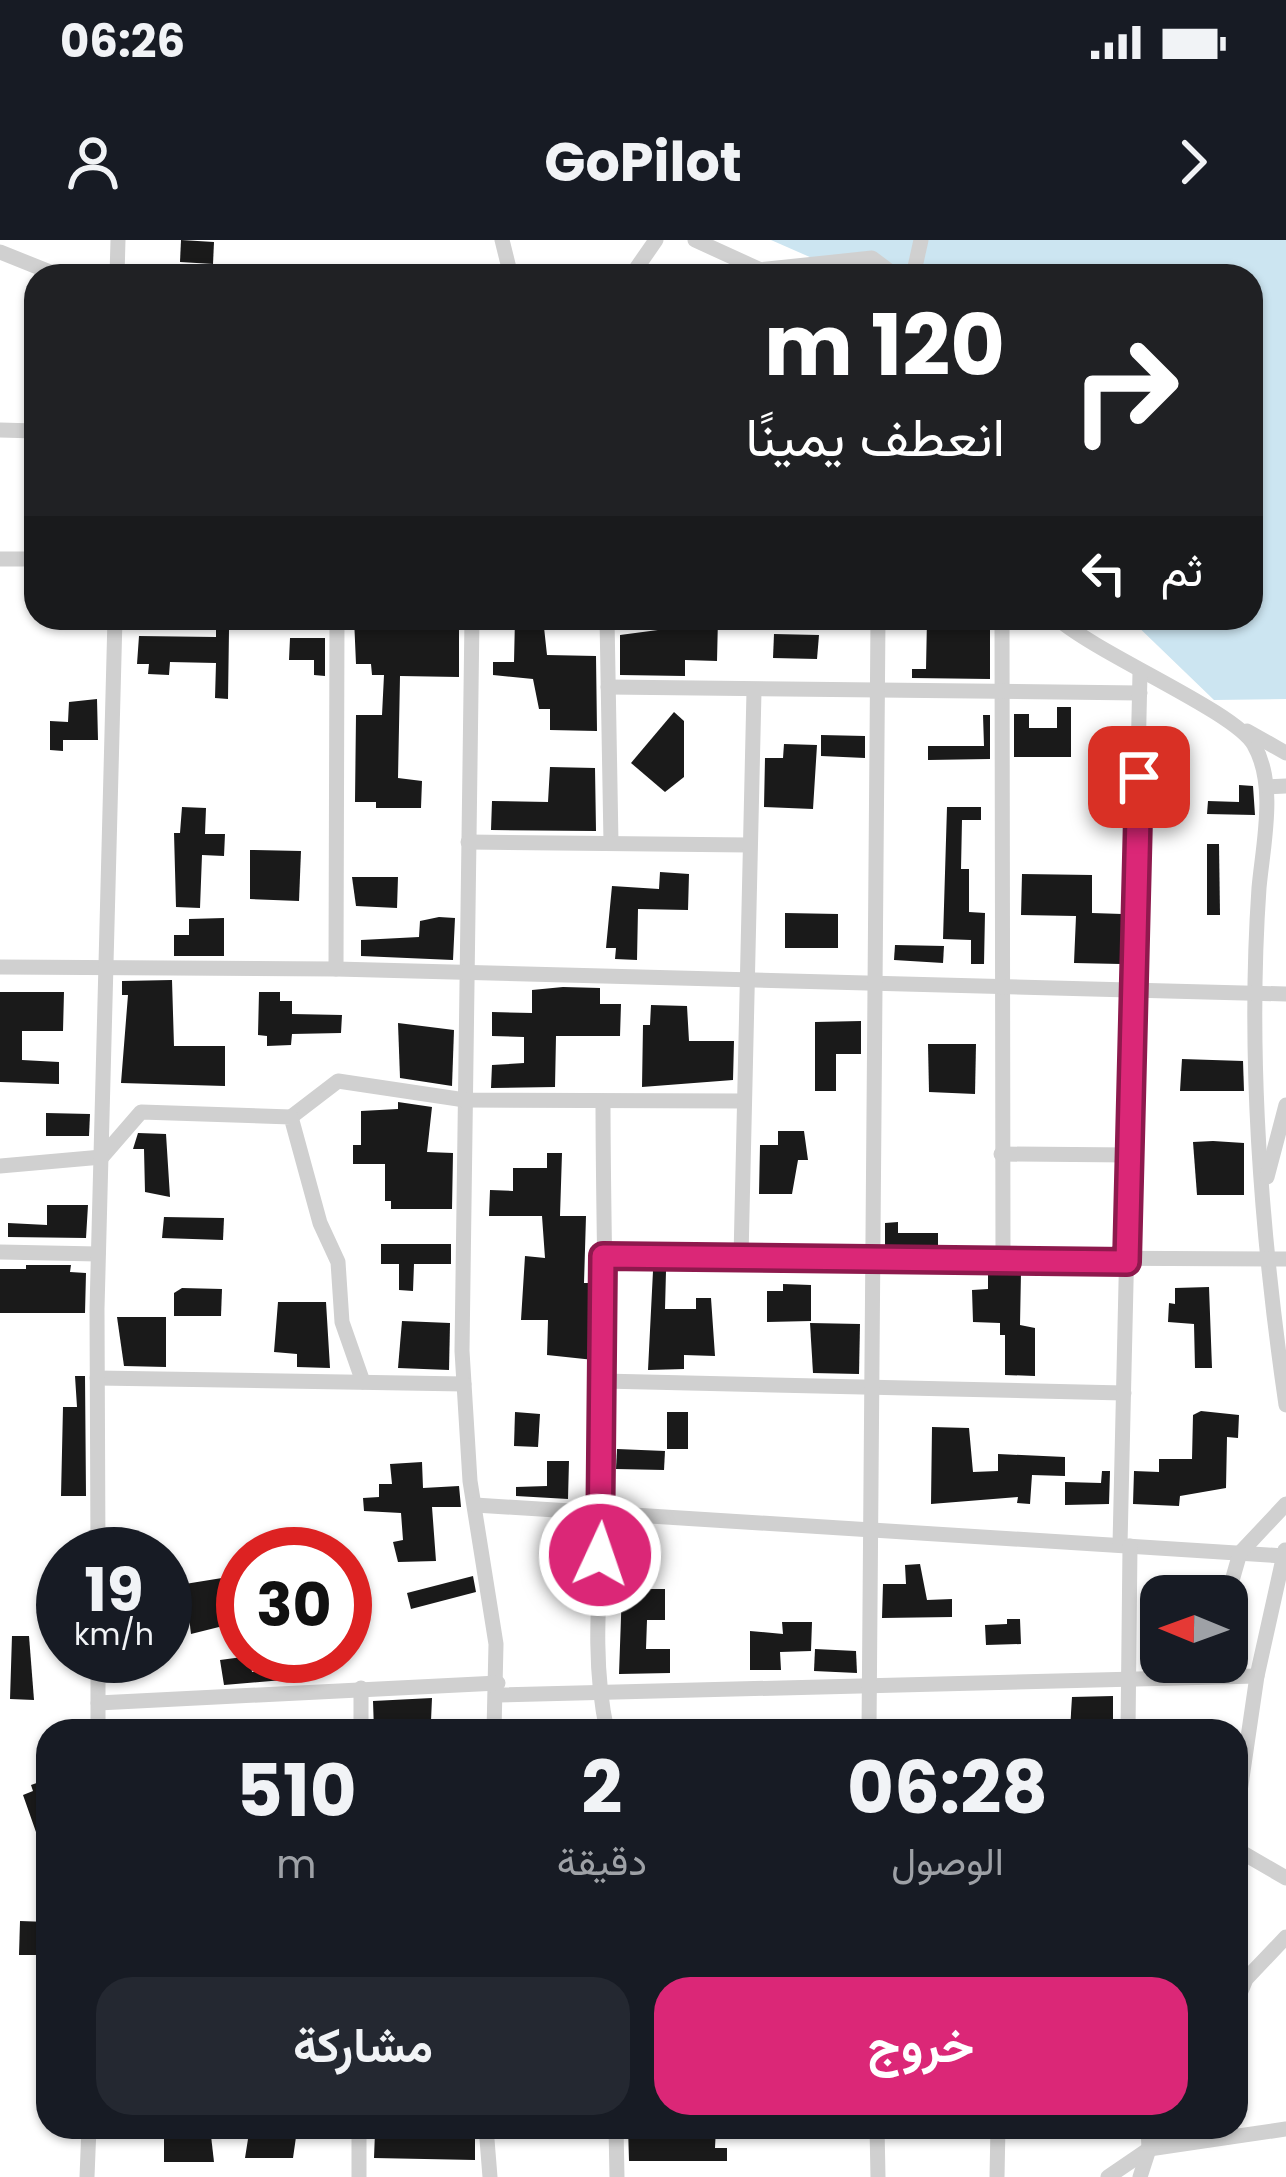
<!DOCTYPE html>
<html lang="ar">
<meta charset="utf-8">
<style>
:root{--surface:#171b24;--page:#242831;--text:#f1f3f6;--muted:#9ea1a6;--accent:#db2777}
body{margin:0;font-family:Poppins,Vazirmatn,sans-serif;background:var(--page);color:var(--text);direction:rtl;height:100vh;display:flex;flex-direction:column;font-size:45px;white-space:nowrap}
*{box-sizing:border-box;margin:0}
p{font-size:39px;color:var(--muted)}
.icon{flex:none;width:66px;height:66px;fill:none;stroke:currentColor;stroke-width:2;stroke-linecap:round;stroke-linejoin:round}
.map{position:relative;flex:1;overflow:hidden;direction:ltr}
.drawer{position:absolute;left:36px;top:1479px;width:1212px;height:420px;display:flex;flex-direction:column;background:var(--surface);border-radius:36px;box-shadow:0 3px 9px #0004;direction:rtl}
.drawer>*{flex:none}
.top-card{position:absolute;left:24px;top:24px;width:1239px;height:366px;border-radius:36px;box-shadow:0 3px 9px #0004;direction:rtl;background:#202124;color:#fff;overflow:hidden}
.needle{width:78px;rotate:271deg}
.buttons{position:absolute;left:1140px;top:1335px;display:grid;gap:24px}
.buttons a{display:grid;place-items:center;width:108px;height:108px;border-radius:24px;background:var(--surface);box-shadow:0 3px 9px #0004;font-size:60px}
.speed{position:absolute;left:36px;top:1287px;display:flex;gap:24px;font-size:60px;font-weight:700;text-align:center}
.speed>*{display:grid;place-content:center;width:156px;height:156px;border-radius:50%;background:var(--surface);box-shadow:0 3px 9px #0004;line-height:1}
.speed small{font-size:30px;font-weight:400}
.speed .limit{border:18px solid #d22;background:#fff;color:#111}
.pin{position:absolute;display:grid;place-items:center;width:102px;height:102px;color:#fff;margin:-51px;border-radius:24px;box-shadow:0 6px 18px #0006}
.me{position:absolute;width:132px;margin:-66px;rotate:3deg;stroke-linejoin:round;filter:drop-shadow(0 0 9px #0008)}
.turn{display:flex;align-items:center;gap:42px;height:252px;padding:0 60px;font-size:54px}
.turn .icon{width:156px;height:156px;stroke-width:2.5}
.turn b{display:block;font-size:84px;line-height:102px}
.then{display:flex;align-items:center;height:114px;padding:0 60px;background:#0003;gap:24px;font-size:45px}
.eta{display:flex;justify-content:space-evenly;align-items:center;height:204px;text-align:center}
.eta b{font-size:72px;font-weight:700;line-height:84px}
.cta{display:flex;gap:24px;margin-top:auto;padding:24px 60px}
.cta a{flex:1;height:138px;border-radius:36px;background:var(--accent);color:#fff;font-size:48px;font-weight:700;line-height:138px;text-align:center}
.cta a+a{background:var(--page);color:var(--text)}
.status{display:flex;justify-content:space-between;align-items:center;height:84px;padding:0 60px;background:var(--surface);direction:ltr}
.status svg{height:33px;fill:currentColor}
header{display:flex;justify-content:space-between;align-items:center;height:156px;padding:0 60px;background:var(--surface);font-size:54px;font-weight:700}
.map>svg:first-child{display:block}
</style>
<div class="status"><b>06:26</b><svg viewBox="0 0 49 12"><path d="M0 12V9h3v3zM5 12V6h3v6zM10 12V3h3v9zM15 12V0h3v12zM26 1h20v11H26zM47 4h2v5h-2z"/></svg></div>
<header><svg class="icon" aria-label="forward" viewBox="0 0 24 24"><path d="M9 5l7 7-7 7"/></svg>GoPilot<svg class="icon" aria-label="person" viewBox="0 0 24 24"><circle cx="12" cy="8" r="4"/><path d="M4 21q1-7 8-7t8 7"/></svg></header>
<div class="map">
<svg width="1286" height="1937" viewBox="0 0 1286 1937">
<rect width="100%" height="100%" fill="#fff"/>
<polygon fill="#cce5f1" points="771,0 1286,0 1286,459 1214,460 1129,378 1251,378 1251,36 853,36"/>
<g fill="#1a1a1a">
<polygon points="181,0 214,2 213,24 180,22"/>
<polygon points="354,378 459,378 459,437 400,436 398,538 422,541 421,568 376,568 376,562 355,562 356,475 382,475 384,435 372,435 371,424 356,424"/>
<polygon points="515,378 543,378 547,415 596,416 597,491 550,490 550,469 539,469 533,439 493,435 493,422 514,422"/>
<polygon points="673,378 718,378 717,421 685,420 685,436 620,435 620,395 673,388"/>
<polygon points="927,379 990,383 990,439 912,438 912,429 926,429"/>
<polygon points="216,390 229,390 228,459 215,458 216,423 170,422 169,435 148,434 149,424 137,424 139,396 216,397"/>
<polygon points="774,394 819,395 817,419 773,418"/>
<polygon points="290,398 325,398 325,436 314,435 314,420 289,420"/>
<polygon points="97,459 98,500 63,500 63,511 50,510 50,481 68,482 69,462"/>
<polygon points="1057,467 1071,467 1071,517 1014,517 1014,474 1029,474 1029,488 1057,488"/>
<polygon points="674,472 684,481 684,537 665,552 631,523"/>
<polygon points="983,475 990,475 990,519 928,520 928,506 984,506"/>
<polygon points="821,495 865,496 865,518 821,516"/>
<polygon points="784,504 817,505 813,569 764,567 765,518 783,518"/>
<polygon points="550,527 595,528 596,591 491,590 492,561 548,562"/>
<polygon points="1239,545 1253,546 1255,575 1207,574 1208,561 1239,562"/>
<polygon points="182,567 206,568 205,594 225,594 224,616 202,615 200,668 176,667 174,593 180,593"/>
<polygon points="947,567 981,567 981,580 962,580 961,629 969,629 969,672 985,673 984,724 971,724 971,700 943,699"/>
<polygon points="1207,604 1219,604 1220,675 1207,675"/>
<polygon points="250,610 301,611 299,661 250,659"/>
<polygon points="660,632 689,634 688,670 638,669 637,720 615,719 616,708 606,708 612,646 659,649"/>
<polygon points="1022,634 1092,635 1092,673 1122,674 1121,724 1074,723 1076,676 1021,675"/>
<polygon points="352,637 398,637 397,668 356,666"/>
<polygon points="785,673 838,674 838,708 785,708"/>
<polygon points="439,677 455,678 453,720 361,716 361,700 419,697 420,681"/>
<polygon points="224,678 224,716 174,716 174,695 189,695 189,679"/>
<polygon points="895,705 944,706 943,723 894,720"/>
<polygon points="172,740 174,806 225,806 225,846 121,843 128,755 122,755 122,741"/>
<polygon points="563,747 600,748 600,764 621,764 620,796 556,796 555,847 491,848 492,825 524,823 524,797 492,796 492,772 532,773 532,750"/>
<polygon points="0,752 64,752 63,791 22,791 22,820 59,822 59,844 0,842"/>
<polygon points="259,752 280,752 280,761 292,761 292,774 342,775 341,793 292,794 291,805 267,806 267,796 258,795"/>
<polygon points="651,765 687,766 689,801 734,801 733,840 642,847 643,785 650,785"/>
<polygon points="861,781 861,814 836,814 836,851 815,851 815,782"/>
<polygon points="398,783 454,790 452,846 400,838"/>
<polygon points="928,804 976,804 975,854 929,852"/>
<polygon points="1182,819 1243,821 1244,851 1180,851"/>
<polygon points="398,862 432,867 427,912 453,913 452,969 391,969 391,961 385,961 385,924 353,924 353,905 361,905 361,871 398,869"/>
<polygon points="46,873 90,874 89,896 46,896"/>
<polygon points="778,891 804,891 808,920 798,920 792,954 759,954 760,905 778,905"/>
<polygon points="138,893 166,894 170,957 145,952 144,909 133,909"/>
<polygon points="1213,901 1244,903 1244,955 1197,955 1193,902"/>
<polygon points="547,913 562,913 560,976 586,976 584,1043 590,1043 594,1120 547,1115 548,1080 521,1080 525,1016 545,1018 542,976 489,976 490,950 513,951 513,928 547,928"/>
<polygon points="47,965 88,965 86,998 8,997 8,983 47,985"/>
<polygon points="164,977 224,978 223,1000 162,998"/>
<polygon points="898,982 898,993 938,993 938,1005 885,1005 885,983"/>
<polygon points="381,1004 451,1004 451,1024 414,1024 413,1051 399,1050 399,1024 381,1024"/>
<polygon points="26,1025 71,1025 70,1032 86,1033 85,1073 0,1073 0,1029 26,1029"/>
<polygon points="653,1031 666,1031 665,1069 696,1069 696,1058 711,1058 715,1116 684,1115 684,1129 648,1130"/>
<polygon points="1021,1032 1020,1085 1035,1088 1035,1136 1005,1135 1005,1095 1000,1095 1000,1083 973,1082 972,1050 988,1049 988,1033"/>
<polygon points="783,1044 811,1045 811,1081 767,1082 767,1051 783,1051"/>
<polygon points="1209,1047 1212,1128 1195,1128 1194,1084 1168,1082 1169,1063 1175,1064 1175,1048"/>
<polygon points="182,1048 222,1049 221,1076 174,1076 174,1053"/>
<polygon points="278,1062 326,1062 330,1128 297,1127 297,1114 274,1112"/>
<polygon points="117,1077 166,1077 166,1127 124,1126"/>
<polygon points="402,1081 450,1083 449,1130 398,1128"/>
<polygon points="810,1083 860,1084 859,1134 813,1133"/>
<polygon points="75,1136 85,1136 86,1256 61,1256 63,1167 77,1167"/>
<polygon points="1201,1171 1239,1175 1238,1198 1227,1197 1226,1248 1180,1256 1179,1266 1133,1264 1134,1231 1159,1232 1159,1219 1192,1219 1193,1175"/>
<polygon points="515,1172 540,1174 538,1207 514,1206"/>
<rect x="667" y="1172" width="21" height="37"/>
<polygon points="932,1187 969,1188 973,1232 998,1231 998,1214 1065,1217 1065,1236 1032,1235 1030,1264 1017,1263 1018,1257 931,1264"/>
<polygon points="617,1209 665,1211 664,1230 616,1229"/>
<polygon points="547,1221 569,1221 568,1259 516,1256 516,1247 547,1246"/>
<polygon points="422,1222 423,1248 459,1246 461,1267 432,1267 436,1321 398,1322 393,1302 403,1300 401,1273 364,1271 363,1258 379,1257 379,1244 392,1244 390,1224"/>
<polygon points="1102,1231 1110,1231 1109,1264 1065,1265 1065,1242 1101,1243"/>
<polygon points="920,1324 927,1360 952,1359 952,1377 882,1378 883,1344 906,1344 905,1325"/>
<polygon points="473,1336 476,1352 411,1369 407,1353"/>
<polygon points="222,1338 231,1384 191,1394 185,1344"/>
<polygon points="622,1349 665,1349 665,1380 647,1380 646,1409 670,1409 670,1433 619,1434"/>
<polygon points="1007,1379 1020,1379 1021,1404 986,1405 985,1385 1007,1384"/>
<polygon points="782,1382 812,1382 811,1411 780,1412 781,1430 750,1430 750,1391 783,1394"/>
<polygon points="12,1396 29,1396 34,1460 10,1459"/>
<polygon points="815,1409 856,1411 857,1433 814,1431"/>
<polygon points="250,1416 252,1432 293,1427 294,1439 224,1445 220,1420"/>
<polygon points="1113,1456 1113,1491 1070,1490 1072,1457"/>
<polygon points="432,1458 431,1481 421,1481 421,1491 374,1491 373,1461"/>
<polygon points="48,1539 48,1587 36,1592 23,1555 33,1551 31,1545"/>
<polygon points="20,1681 48,1682 48,1715 19,1715"/>
<polygon points="164,1887 210,1887 214,1922 164,1922"/>
<polygon points="279,1887 297,1890 293,1918 245,1918 248,1899 271,1898 271,1890"/>
<polygon points="388,1887 409,1887 424,1895 475,1895 475,1920 374,1918 375,1892 388,1892"/>
<polygon points="628,1887 716,1887 715,1908 727,1908 727,1921 629,1921"/>
</g>
<g fill="none" stroke-linecap="round" stroke-linejoin="round">
<g stroke="#d0d0d0" stroke-width="15">
<polyline points="502,0 511,36"/>
<polyline points="695,0 774,36"/>
<polyline points="0,12 60,36"/>
<polyline points="117,36 118,0"/>
<polyline points="631,36 656,0"/>
<polyline points="702,36 872,18 896,36"/>
<polyline points="913,36 921,0"/>
<polyline points="0,190 36,191"/>
<polyline points="0,319 36,319"/>
<polyline points="472,378 462,1111 470,1241 496,1404 494,1491"/>
<polyline points="607,378 611,603"/>
<polyline points="1002,378 1003,1020"/>
<path d="M1057 378C1099 415 1236 472 1254 505 1277 545 1263 604 1259 648 1247 820 1261 994 1286 1165"/>
<polyline points="608,447 1140,453"/>
<polyline points="1247,491 1286,513"/>
<polyline points="1267,547 1286,546"/>
<polyline points="468,602 749,605"/>
<polyline points="0,727 336,729 1286,754"/>
<polyline points="336,729 337,378"/>
<path d="M603 861C603 998 609 1136 603 1273 600 1347 591 1418 607 1491"/>
<polyline points="291,877 338,841 465,860 743,861"/>
<polyline points="1001,914 1131,915"/>
<polyline points="0,926 102,917 141,872 291,877 320,983 338,1022 342,1082 363,1142"/>
<polyline points="1267,937 1286,865"/>
<polyline points="0,1012 98,1014"/>
<polyline points="603,1016 1286,1019"/>
<polyline points="741,1017 754,451"/>
<polyline points="97,1138 464,1144"/>
<polyline points="603,1141 1124,1153"/>
<polyline points="475,1265 1284,1316"/>
<polyline points="1120,1305 1140,433"/>
<polyline points="98,1314 97,1069 115,378"/>
<polyline points="1227,1358 1240,1313 1286,1264"/>
<polyline points="98,1416 98,1491"/>
<polyline points="498,1455 1257,1436"/>
<polyline points="98,1463 498,1443"/>
<polyline points="361,1491 361,1448"/>
<polyline points="869,1491 878,378"/>
<polyline points="1128,1491 1130,1306"/>
<polyline points="1236,1579 1257,1436 1285,1310"/>
<polyline points="1236,1609 1286,1638"/>
<polyline points="1236,1763 1246,1739 1286,1697"/>
<polyline points="486,1887 490,1937"/>
<polyline points="616,1887 617,1937"/>
<polyline points="877,1887 878,1937"/>
<polyline points="1148,1887 1149,1909 1286,1889"/>
<polyline points="87,1937 89,1887"/>
<polyline points="359,1937 359,1887"/>
<polyline points="997,1937 998,1887"/>
<polyline points="1108,1937 1149,1909 1166,1887"/>
<polyline points="1140,1937 1150,1906"/>
</g>
</g>
<g fill="none" stroke-linecap="round" stroke-linejoin="round">
<g stroke="#8e194d" stroke-width="30">
<polyline id="route" points="600,1315 603,1016 1127,1022 1139,537"/>
</g>
<use href="#route" stroke="#db2777" stroke-width="21"/>
</g>
</svg>
<div class="buttons">
<a><svg class="needle" viewBox="-14 -14 28 28"><path d="M0-13l5 13h-10z" fill="#e53935"/><path d="M0 13l5-13h-10z" fill="#9ea1a6"/></svg></a>
</div>
<div class="speed"><div>19<small>km/h</small></div><div class="limit">30</div></div>
<div class="pin" style="left:1139px;top:537px;background:#d93025"><svg class="icon" aria-label="arrive" viewBox="0 0 24 24"><path d="M6 21V4h12l-3 4 3 4H6"/></svg></div>
<svg class="me" style="left:600px;top:1315px" viewBox="-20 -20 40 40"><circle r="17" fill="#db2777" stroke="#fff" stroke-width="3"/><path d="M0-11L8 9 0 5-8 9z" fill="#fff"/></svg>
<div class="top-card">
<div class="turn"><svg class="icon" aria-label="right" viewBox="0 0 24 24"><path d="M7 20v-9h11M14 6l5 5-5 5"/></svg><div><b>120 m</b>انعطف يمينًا</div></div>
<div class="then">ثم<svg class="icon" aria-label="left" viewBox="0 0 24 24"><path d="M17 20v-9H6M10 6l-5 5 5 5"/></svg></div>
</div>
<section class="drawer">
<div class="eta">
<div><b>06:28</b><p>الوصول</p></div>
<div><b>2</b><p>دقيقة</p></div>
<div><b>510</b><p>m</p></div>
</div>
<div class="cta"><a>خروج</a><a>مشاركة</a></div>
</section>
</div>
